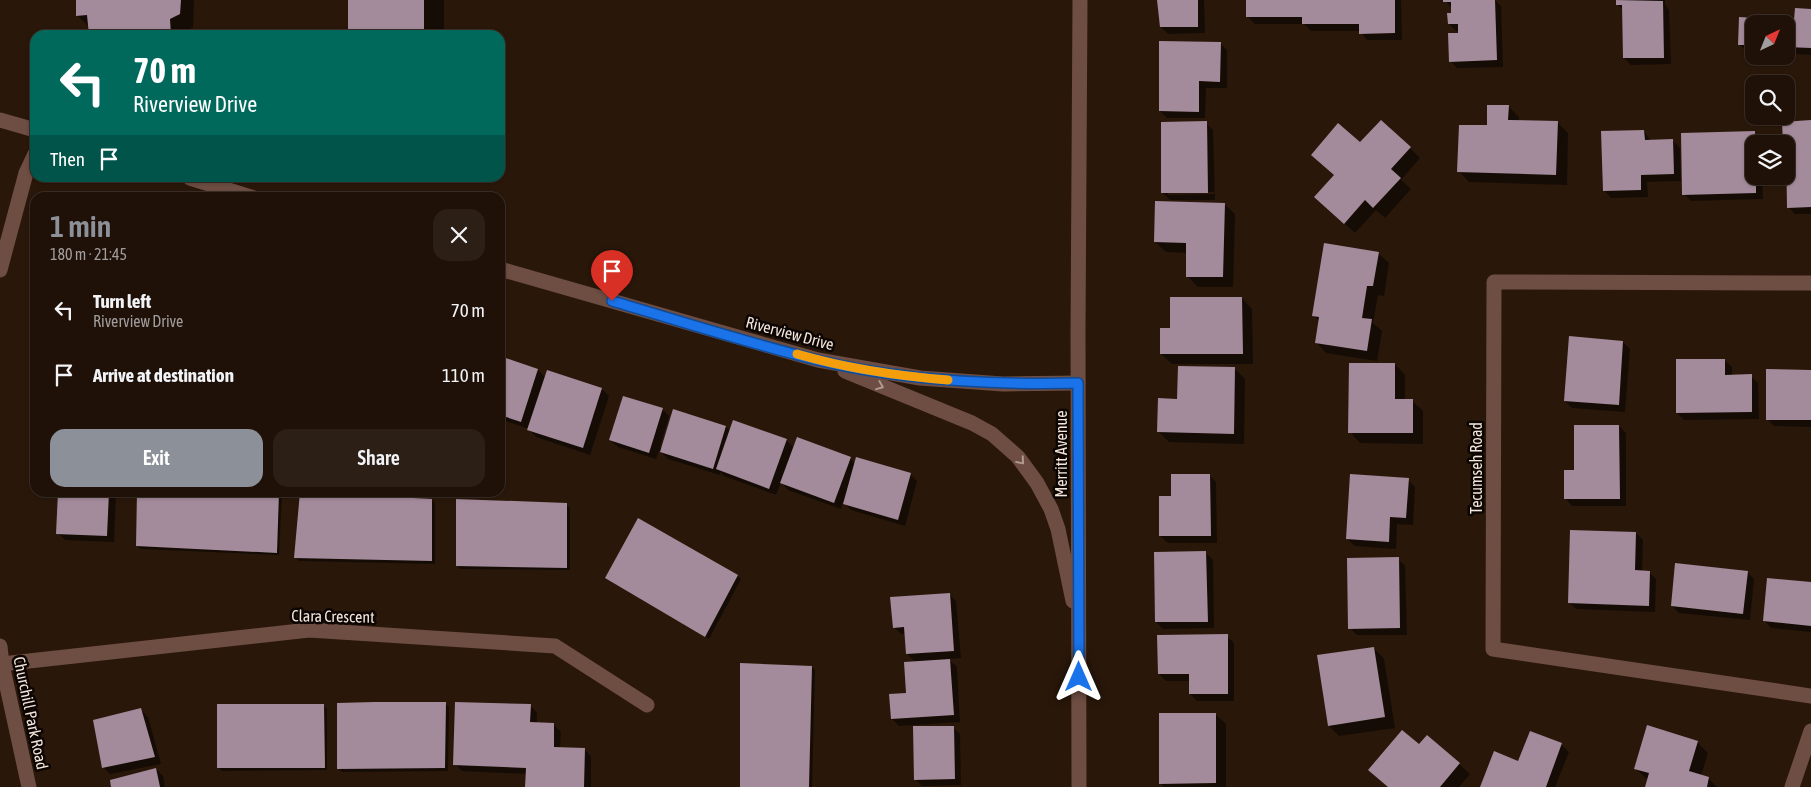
<!DOCTYPE html>
<meta charset="utf-8">
<style>
:root{--surface:#1f1108;--page:#2c1f16;--text:#f1f3f6;--muted:#a19d9c;--line:#3c3129;--accent:#8c9099}
body{margin:0;font-family:"Asap Condensed",sans-serif;background:var(--page);color:var(--text);height:100vh;display:flex;flex-direction:column;font-size:19px;white-space:nowrap}
*{box-sizing:border-box;margin:0}
p{font-size:16px;color:var(--muted)}
.icon{flex:none;width:28px;height:28px;fill:none;stroke:currentColor;stroke-width:2;stroke-linecap:round;stroke-linejoin:round}
.map{position:relative;flex:1;overflow:hidden}
.drawer{position:absolute;left:30px;top:192px;width:475px;height:305px;display:flex;flex-direction:column;background:var(--surface);border-radius:15px;box-shadow:0 1px 4px #0004,0 0 0 1px var(--line)}
.drawer>*{flex:none}
.guide{position:absolute;left:30px;top:30px;width:475px;height:152px;border-radius:15px;box-shadow:0 1px 4px #0004,0 0 0 1px var(--line);background:#00695c;color:#fff;overflow:hidden}
.needle{width:32px;rotate:43deg}
.fabs{position:absolute;left:1745px;top:15px;display:grid;gap:10px}
.fabs a{display:grid;place-items:center;width:50px;height:50px;border-radius:10px;background:var(--surface);box-shadow:0 1px 4px #0004,0 0 0 1px var(--line);font-size:25px}
.pin{position:absolute;display:grid;place-items:center;width:42px;height:42px;color:#fff;margin:-51px -21px;border-radius:50% 50% 50% 0;rotate:-45deg;box-shadow:0 0 5px #0007}
.pin .icon{rotate:45deg}
.me{position:absolute;width:55px;margin:-28px;rotate:0deg;stroke-linejoin:round;filter:drop-shadow(0 0 4px #0008)}
.turn{display:flex;align-items:center;gap:18px;height:105px;padding:0 20px;font-size:22px}
.turn .icon{width:65px;height:65px;stroke-width:2.5}
.turn b{display:block;font-size:35px;line-height:42px}
.then{display:flex;align-items:center;height:48px;padding:0 20px;background:#0003;gap:10px;font-size:19px}
.round{display:grid;place-items:center;flex:none;width:52px;height:52px;border-radius:15px;background:var(--page)}
.headline{display:flex;align-items:center;justify-content:space-between;height:85px;padding:0 20px}
h1{font-size:30px;font-weight:600;line-height:38px;color:var(--accent)}
.action{display:flex;gap:10px;margin-top:auto;padding:10px 20px}
.action a{flex:1;height:58px;border-radius:15px;background:var(--accent);color:#fff;font-size:20px;font-weight:600;line-height:58px;text-align:center}
.action a+a{background:var(--page);color:var(--text)}
ul{padding:0;list-style:none}
li{display:flex;align-items:center;gap:15px;height:65px;padding:0 20px}
li div{flex:1}
li b{display:block;font-size:19px}
li em{font-style:normal}
.map>svg:first-child{display:block}
</style>
<div class="map">
<svg width="1811" height="787" viewBox="0 0 1811 787">
<rect width="100%" height="100%" fill="#29170a"/>
<g fill="#0007" fill-rule="evenodd">
<polygon points="78,0 194,0 193,27 183,33 183,35 91,35 90,28 77,15"/>
<rect x="349" y="0" width="95" height="35"/>
<polygon points="1170,0 1204,0 1205,33 1168,34 1161,27"/>
<polygon points="1248,0 1401,0 1402,40 1367,40 1360,31 1311,31 1304,24 1255,24 1248,17"/>
<polygon points="1445,0 1495,0 1501,6 1503,67 1457,68 1450,61 1460,31 1456,31 1449,24 1452,9"/>
<polygon points="1617,0 1665,0 1665,5 1669,10 1671,64 1631,65 1624,58 1623,10 1617,4"/>
<polygon points="1811,10 1811,55 1786,53 1786,24 1754,24 1754,52 1746,51 1739,44 1740,18 1795,21"/>
<polygon points="1220,43 1227,50 1227,88 1206,88 1205,118 1167,118 1160,111"/>
<polygon points="1508,106 1519,117 1519,121 1557,122 1568,133 1567,185 1469,182 1459,171 1488,127"/>
<polygon points="1811,122 1811,214 1795,214 1788,207 1786,144"/>
<path d="M1206 123 1213 130 1215 200H1170L1163 193ZM1168 192H1214V194L1168 195Z"/>
<polygon points="1644,131 1651,141 1673,141 1680,148 1681,181 1647,182 1648,197 1611,198 1604,190"/>
<polygon points="1754,133 1761,140 1761,144 1754,144 1754,176 1762,176 1763,199 1691,201 1684,194"/>
<polygon points="1361,144 1410,148 1420,158 1401,180 1411,189 1385,218 1376,210 1355,233 1326,207 1335,175"/>
<polygon points="1224,204 1235,214 1233,287 1198,287 1187,276 1187,253 1166,252 1155,242"/>
<polygon points="1378,253 1389,263 1384,296 1378,295 1373,323 1382,331 1377,361 1326,353 1316,342 1319,321 1313,315"/>
<polygon points="1242,298 1252,309 1253,364 1172,364 1161,354"/>
<polygon points="1623,342 1630,349 1625,412 1572,408 1565,401"/>
<polygon points="500,357 538,370 546,378 602,389 609,396 590,455 536,437 529,429 500,419"/>
<polygon points="1724,360 1732,367 1732,376 1751,376 1758,383 1759,419 1684,420 1677,413"/>
<polygon points="1395,364 1405,375 1405,400 1412,401 1423,411 1423,444 1360,443 1350,432"/>
<polygon points="1234,368 1245,379 1244,444 1169,442 1158,431"/>
<polygon points="1811,371 1811,427 1774,426 1767,419"/>
<polygon points="662,409 669,416 660,447 662,448 674,411 726,427 731,432 786,440 794,448 850,458 855,464 910,474 917,481 905,526 851,510 843,502 841,509 788,490 781,482 776,495 724,476 721,472 720,475 668,459 659,450 656,459 618,447 610,440"/>
<polygon points="1619,426 1626,433 1626,506 1572,506 1565,498 1576,471"/>
<polygon points="1209,475 1216,482 1217,543 1168,543 1160,536 1173,498"/>
<polygon points="1408,480 1415,487 1413,525 1397,524 1396,549 1355,546 1347,539"/>
<polygon points="59,492 114,492 116,495 114,542 65,540 58,533"/>
<polygon points="139,492 282,492 279,555 141,549 137,546"/>
<polygon points="432,500 435,503 435,564 299,561 295,557"/>
<polygon points="566,505 570,508 570,570 460,569 457,565"/>
<polygon points="1636,533 1643,540 1642,572 1649,572 1656,579 1655,612 1576,609 1569,602"/>
<polygon points="1206,553 1213,560 1214,628 1163,629 1156,622"/>
<polygon points="1398,559 1405,566 1407,635 1357,635 1350,628"/>
<polygon points="1747,572 1754,579 1750,620 1679,613 1672,606"/>
<polygon points="737,576 741,579 709,639 606,578"/>
<polygon points="1811,584 1811,632 1771,628 1764,620"/>
<polygon points="949,594 956,601 961,658 948,659 957,667 960,722 899,726 892,719 907,694 915,662 907,654 906,634 901,634 894,627"/>
<polygon points="1227,636 1234,643 1234,701 1197,701 1190,694 1190,681 1166,681 1159,674"/>
<polygon points="1374,648 1384,659 1395,728 1339,736 1329,726"/>
<polygon points="812,667 815,670 812,787 742,787"/>
<polygon points="446,704 449,707 448,771 342,772 338,768"/>
<polygon points="323,705 327,709 327,770 222,771 218,767"/>
<polygon points="530,705 537,713 537,724 554,725 561,732 560,748 584,749 591,756 591,787 527,787 527,774 462,771 455,764"/>
<polygon points="141,710 148,717 161,764 110,774 103,767"/>
<polygon points="1215,714 1226,724 1226,787 1164,787 1160,783"/>
<polygon points="953,727 960,734 961,785 922,786 915,779"/>
<polygon points="1530,732 1562,745 1569,752 1555,787 1482,787 1519,762"/>
<polygon points="1697,742 1708,753 1701,776 1709,779 1717,787 1646,787 1648,780 1636,769"/>
<polygon points="1419,746 1459,764 1470,774 1459,787 1388,787"/>
<polygon points="156,769 163,776 165,787 113,787"/>
</g>
<g fill="#a48b9b">
<polygon points="76,0 181,0 180,14 170,19 171,35 89,35 87,15 76,16"/>
<rect x="348" y="0" width="76" height="35"/>
<polygon points="1157,0 1198,0 1198,27 1160,27"/>
<polygon points="1246,0 1395,0 1395,33 1359,34 1359,24 1302,24 1302,17 1246,17"/>
<polygon points="1443,0 1495,0 1497,60 1449,62 1448,33 1458,33 1458,24 1448,24 1447,13 1451,13 1451,2 1443,2"/>
<polygon points="1616,0 1663,1 1664,58 1623,58 1622,5 1616,5"/>
<polygon points="1795,8 1811,9 1811,48 1786,47 1786,24 1754,24 1754,45 1738,45 1739,17 1794,20"/>
<polygon points="1159,41 1221,42 1220,82 1199,81 1199,112 1159,111"/>
<polygon points="1487,105 1509,105 1508,120 1558,121 1556,175 1457,172 1459,125 1487,125"/>
<polygon points="1381,120 1411,147 1391,169 1401,178 1373,208 1365,200 1344,224 1314,197 1334,175 1311,155 1338,123 1360,142"/>
<polygon points="1811,120 1811,207 1787,208 1786,144 1783,144 1782,122"/>
<polygon points="1207,121 1208,193 1161,193 1161,122"/>
<polygon points="1644,130 1645,140 1673,139 1674,174 1641,175 1641,190 1603,191 1601,131"/>
<polygon points="1755,131 1754,176 1756,176 1756,193 1682,195 1681,133"/>
<polygon points="1155,201 1225,203 1223,277 1186,277 1186,243 1154,242"/>
<polygon points="1324,243 1379,252 1373,286 1367,286 1362,318 1372,319 1367,351 1315,343 1319,317 1312,316"/>
<polygon points="1170,297 1242,297 1243,354 1160,354 1160,328 1170,328"/>
<polygon points="1569,336 1623,341 1619,405 1564,401"/>
<polygon points="500,356 538,369 521,422 500,415"/>
<polygon points="1676,359 1725,359 1725,375 1752,374 1752,412 1676,413"/>
<polygon points="1349,363 1395,363 1395,399 1413,399 1413,433 1348,433"/>
<polygon points="1178,366 1235,367 1234,434 1157,432 1158,398 1177,399"/>
<polygon points="1766,369 1811,370 1811,420 1766,420"/>
<polygon points="547,370 602,388 583,448 527,430"/>
<polygon points="623,396 663,408 649,453 609,440"/>
<polygon points="673,409 726,426 713,469 660,452"/>
<polygon points="733,420 787,439 769,489 716,469"/>
<polygon points="1574,425 1619,425 1620,499 1564,499 1564,470 1574,470"/>
<polygon points="797,437 851,457 834,503 780,483"/>
<polygon points="856,457 911,473 898,520 843,504"/>
<polygon points="1171,474 1210,474 1211,536 1159,536 1159,496 1171,496"/>
<polygon points="1350,474 1409,478 1406,518 1390,517 1389,542 1346,539"/>
<polygon points="58,492 109,492 107,536 56,534"/>
<polygon points="137,492 279,492 277,553 136,546"/>
<polygon points="300,492 432,499 432,561 294,558"/>
<polygon points="456,499 567,503 567,568 456,566"/>
<polygon points="638,518 738,575 705,637 605,578"/>
<polygon points="1570,530 1636,532 1635,570 1650,571 1649,606 1568,603"/>
<polygon points="1206,551 1208,622 1155,622 1154,552"/>
<polygon points="1399,557 1400,628 1348,629 1347,558"/>
<polygon points="1675,563 1748,571 1743,614 1671,606"/>
<polygon points="1767,578 1811,582 1811,626 1763,621"/>
<polygon points="950,593 954,651 906,654 904,627 893,628 890,597"/>
<polygon points="1228,634 1228,694 1189,694 1189,674 1158,674 1157,635"/>
<polygon points="1374,647 1385,717 1328,726 1317,655"/>
<polygon points="950,659 954,715 891,719 889,694 906,693 904,662"/>
<polygon points="740,663 812,666 809,787 740,787"/>
<polygon points="374,702 446,702 445,768 337,769 337,703"/>
<polygon points="455,702 531,704 530,722 554,723 554,747 585,748 584,787 525,787 526,768 453,765"/>
<polygon points="217,704 324,704 325,768 217,768"/>
<polygon points="141,708 155,757 102,768 93,720"/>
<polygon points="1159,713 1216,713 1216,783 1159,784"/>
<polygon points="1647,725 1698,741 1689,771 1709,777 1707,787 1645,787 1649,773 1634,769"/>
<polygon points="913,726 954,726 955,779 914,780"/>
<polygon points="1402,730 1419,744 1427,735 1460,763 1440,787 1388,787 1368,770"/>
<polygon points="1530,731 1562,743 1546,787 1480,787 1494,751 1518,761"/>
<polygon points="156,768 160,787 111,787 110,780"/>
</g>
<g fill="none" stroke-linecap="round" stroke-linejoin="round">
<g stroke="#6e4d42" stroke-width="15">
<polyline points="0,120 35,130"/>
<polyline points="190,178 254,198"/>
<polyline points="500,269 818,360 920,378 1003,384 1078,383"/>
<polyline points="0,270 26,173 35,154"/>
<polyline points="1811,283 1494,282 1493,649 1811,696"/>
<polyline points="845,371 972,423 992,434 1018,457 1037,483 1051,509 1058,529 1073,601"/>
<polyline points="0,646 2,664 29,787"/>
<polyline points="2,664 309,630 555,646 647,705"/>
<polyline points="1079,787 1078,332 1080,0"/>
<polyline points="1792,787 1811,731"/>
</g>
</g>
<defs><path id="oneway-chevron" d="M-2-3.5L2.5 0L-2 3.5" fill="none" stroke-width="1.6" stroke-linecap="round" stroke-linejoin="round" transform="scale(1.25)"/></defs>
<g stroke="#b09a90">
<use href="#oneway-chevron" transform="translate(880 386) rotate(22)"/>
<use href="#oneway-chevron" transform="translate(1021 461) rotate(50)"/>
</g>
<g fill="none" stroke-linecap="round" stroke-linejoin="round">
<g stroke="#114b97" stroke-width="12">
<path id="route" d="M612 301C680 321 748 343 817 360 902 381 991 385 1078 383L1079 677"/>
</g>
<use href="#route" stroke="#1a73e8" stroke-width="9"/>
<path stroke="#f59e0b" stroke-width="9" d="M797 354C845 368 898 376 948 380"/>
</g>
<g text-anchor="middle" dominant-baseline="central" stroke-width="5" stroke-linejoin="round" paint-order="stroke">
<g font-size="16" fill="#f3e6dd" stroke="#0c0502">
<text transform="translate(790 333) rotate(15)">Riverview Drive</text>
<text transform="translate(1061 454) rotate(-90)">Merritt Avenue</text>
<text transform="translate(1476 468) rotate(-90)">Tecumseh Road</text>
<text transform="translate(333 616) rotate(1)">Clara Crescent</text>
<text transform="translate(31 713) rotate(78)">Churchill Park Road</text>
</g>
</g>
</svg>
<div class="fabs">
<a><svg class="needle" viewBox="-14 -14 28 28"><path d="M0-13l5 13h-10z" fill="#e53935"/><path d="M0 13l5-13h-10z" fill="#a19d9c"/></svg></a>
<a><svg class="icon" aria-label="search" viewBox="0 0 24 24"><circle cx="10" cy="10" r="6"/><path d="M15 15l6 6"/></svg></a>
<a><svg class="icon" aria-label="layers" viewBox="0 0 24 24"><path d="M12 4l9 5-9 5-9-5zM3 14l9 5 9-5"/></svg></a>
</div>
<div class="pin" style="left:612px;top:301px;background:#d93025"><svg class="icon" aria-label="arrive" viewBox="0 0 24 24"><path d="M6 21V4h12l-3 4 3 4H6"/></svg></div>
<svg class="me" style="left:1079px;top:677px" viewBox="-20 -20 40 40"><path d="M0-17L14 15 0 8-14 15z" fill="#1a73e8" stroke="#fff" stroke-width="4"/></svg>
<div class="guide">
<div class="turn"><svg class="icon" aria-label="left" viewBox="0 0 24 24"><path d="M17 20v-9H6M10 6l-5 5 5 5"/></svg><div><b>70 m</b>Riverview Drive</div></div>
<div class="then">Then<svg class="icon" aria-label="arrive" viewBox="0 0 24 24"><path d="M6 21V4h12l-3 4 3 4H6"/></svg></div>
</div>
<section class="drawer">
<div class="headline"><div><h1>1 min</h1><p>180 m · 21:45</p></div><a class="round"><svg class="icon" aria-label="close" viewBox="0 0 24 24"><path d="M6 6l12 12M18 6L6 18"/></svg></a></div>
<ul>
<li><svg class="icon" aria-label="left" viewBox="0 0 24 24"><path d="M17 20v-9H6M10 6l-5 5 5 5"/></svg><div><b>Turn left</b><p>Riverview Drive</p></div><em>70 m</em></li>
<li><svg class="icon" aria-label="arrive" viewBox="0 0 24 24"><path d="M6 21V4h12l-3 4 3 4H6"/></svg><div><b>Arrive at destination</b></div><em>110 m</em></li>
</ul>
<div class="action"><a>Exit</a><a>Share</a></div>
</section>
</div>
